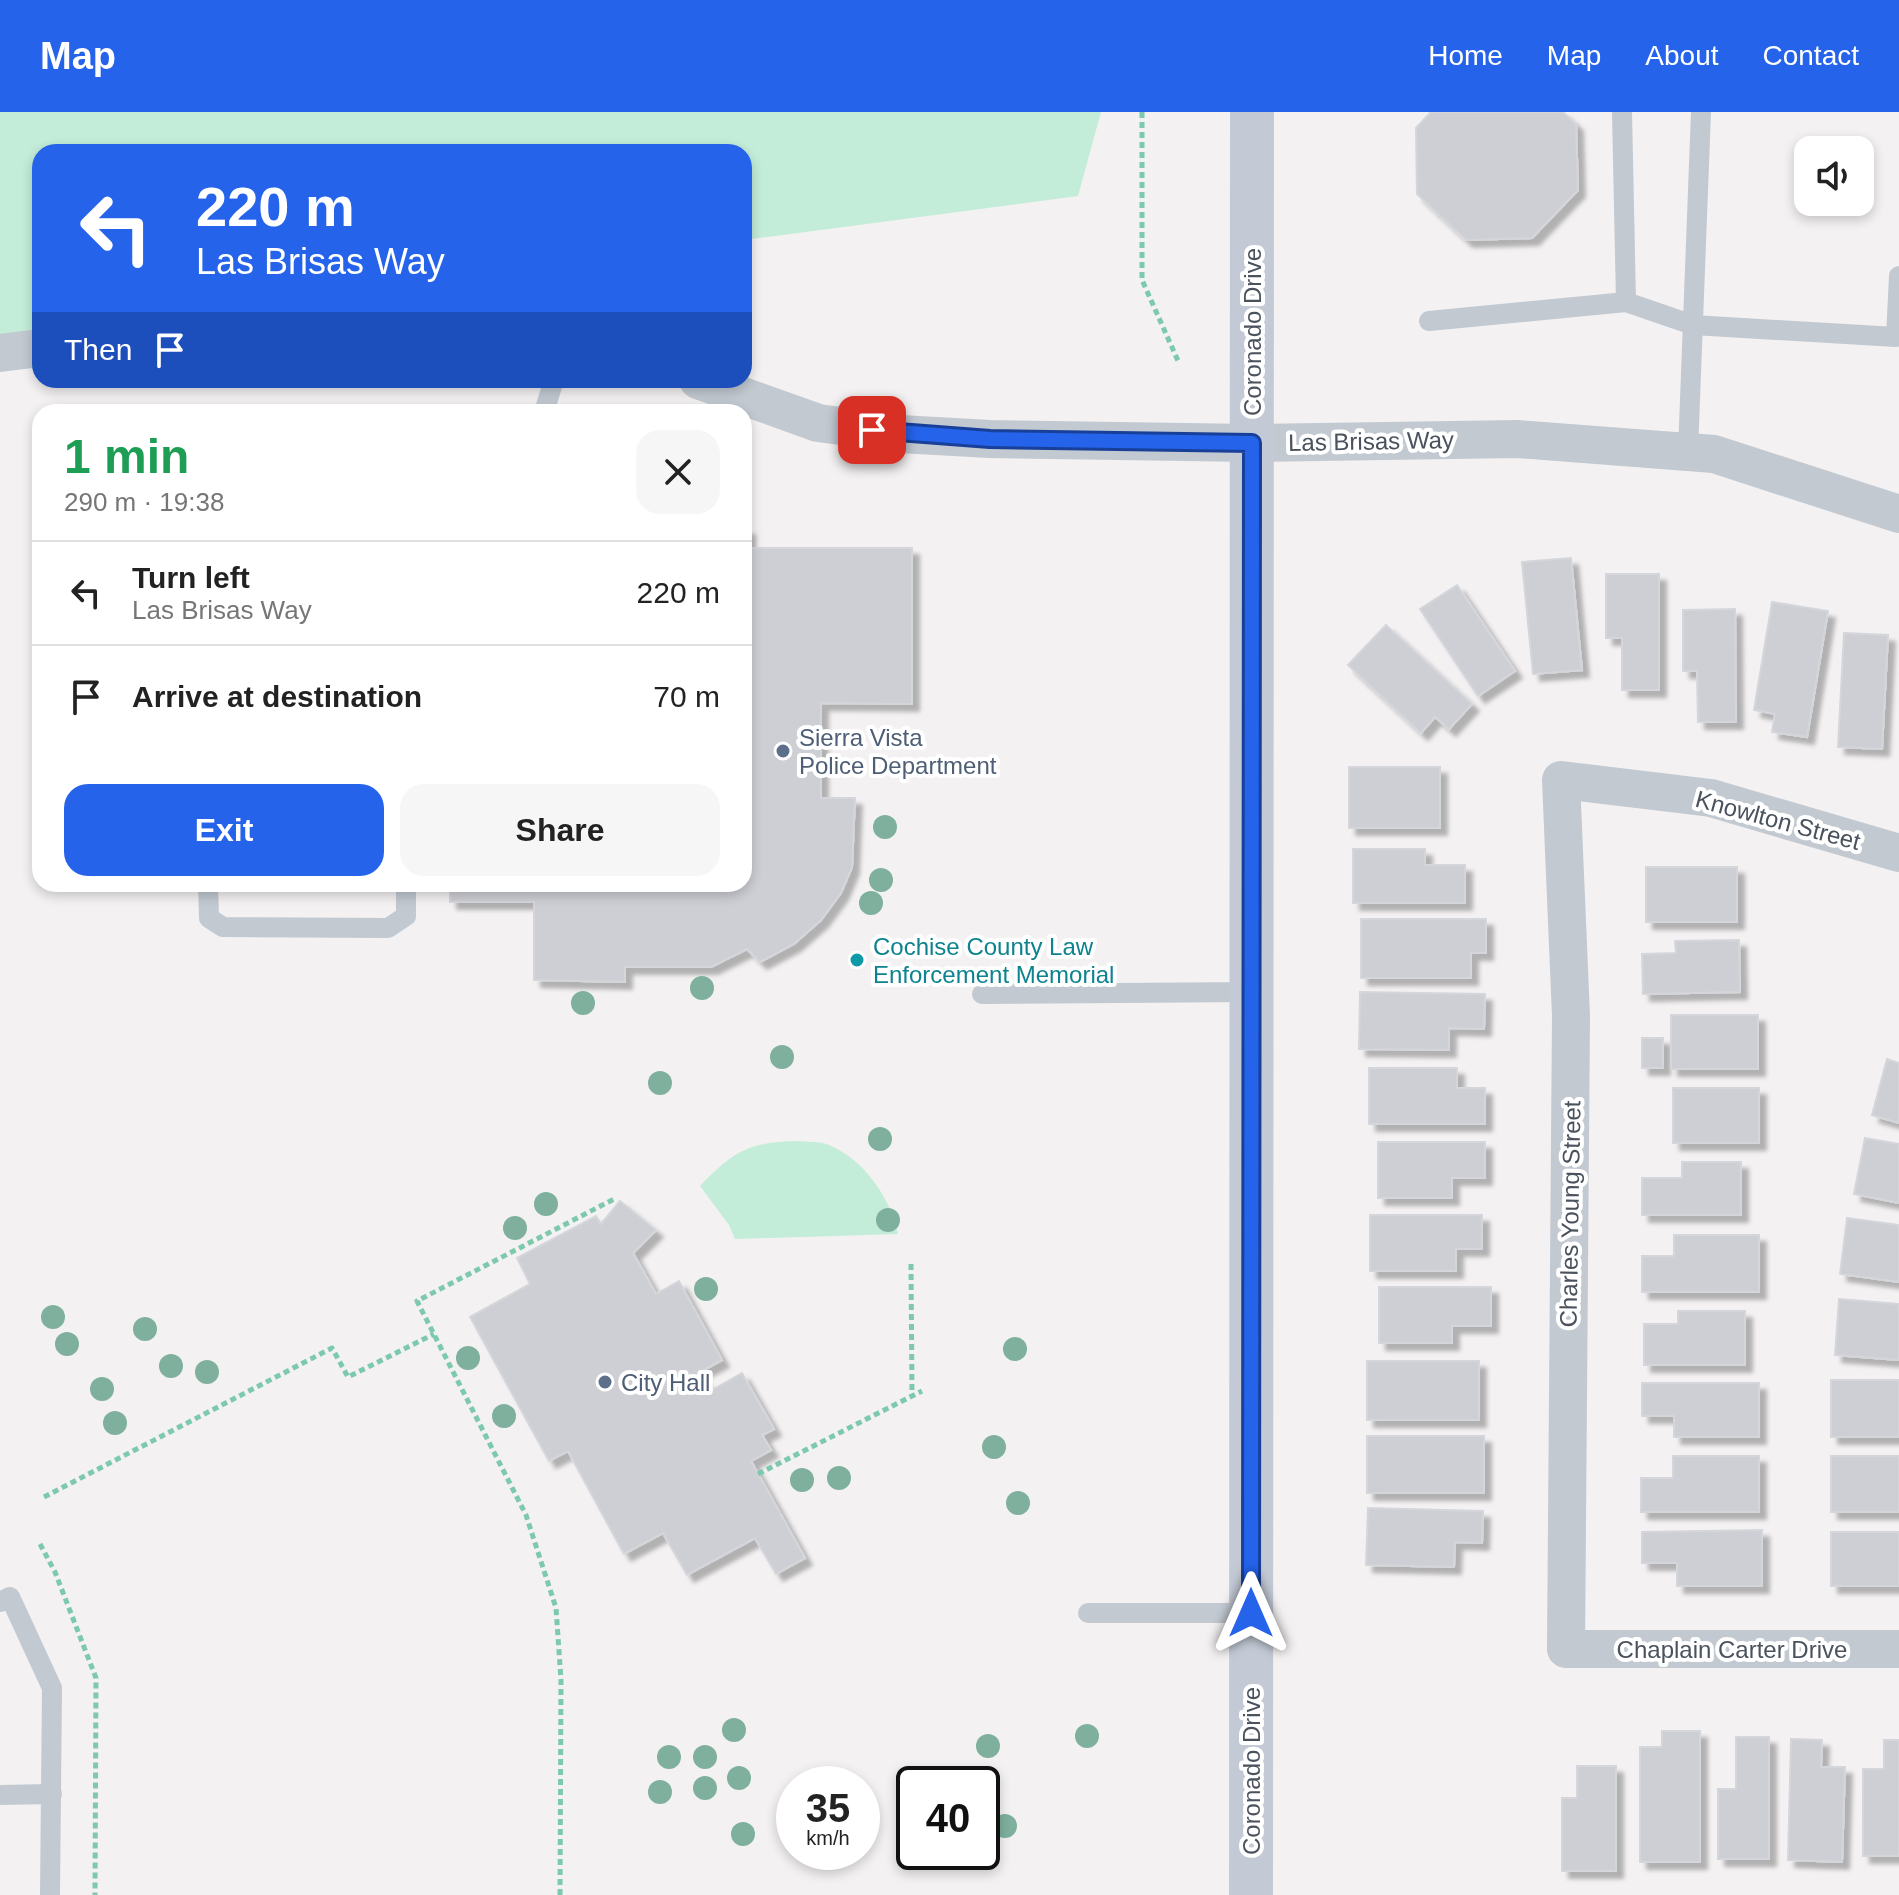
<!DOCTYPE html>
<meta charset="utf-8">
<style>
:root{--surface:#fff;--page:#f6f6f6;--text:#222;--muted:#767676;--line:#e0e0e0;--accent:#2563eb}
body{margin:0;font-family:Helvetica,sans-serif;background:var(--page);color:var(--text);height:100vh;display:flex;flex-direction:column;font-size:30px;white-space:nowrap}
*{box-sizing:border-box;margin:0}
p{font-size:26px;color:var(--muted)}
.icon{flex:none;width:44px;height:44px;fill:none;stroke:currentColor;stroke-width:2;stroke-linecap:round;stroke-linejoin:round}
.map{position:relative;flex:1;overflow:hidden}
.panel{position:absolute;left:32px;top:292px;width:720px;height:488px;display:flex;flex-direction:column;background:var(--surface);border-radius:24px;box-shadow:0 4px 12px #0003}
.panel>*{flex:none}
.top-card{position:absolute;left:32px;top:32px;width:720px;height:244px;border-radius:24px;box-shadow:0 4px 12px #0003;background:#2563eb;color:#fff;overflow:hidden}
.fabs{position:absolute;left:1794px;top:24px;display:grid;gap:16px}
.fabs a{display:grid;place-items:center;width:80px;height:80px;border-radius:16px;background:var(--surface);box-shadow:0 4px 12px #0003;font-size:40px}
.speed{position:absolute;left:776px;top:1654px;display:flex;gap:16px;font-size:40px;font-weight:700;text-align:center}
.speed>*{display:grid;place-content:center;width:104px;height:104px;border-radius:50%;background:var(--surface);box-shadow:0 4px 12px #0003;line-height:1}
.speed small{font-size:20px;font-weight:400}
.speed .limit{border:4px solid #111;border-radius:12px;background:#fff;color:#111}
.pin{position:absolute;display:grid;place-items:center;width:68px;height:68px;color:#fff;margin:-34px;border-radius:16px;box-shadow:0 4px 12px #0006}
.me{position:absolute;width:88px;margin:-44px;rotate:0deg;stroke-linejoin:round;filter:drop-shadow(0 0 6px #0008)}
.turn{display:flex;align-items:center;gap:28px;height:168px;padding:0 32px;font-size:36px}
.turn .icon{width:104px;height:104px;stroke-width:2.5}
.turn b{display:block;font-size:56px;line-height:68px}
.then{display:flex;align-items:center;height:76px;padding:0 32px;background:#0003;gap:16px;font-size:30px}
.round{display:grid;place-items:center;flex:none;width:84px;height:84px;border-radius:24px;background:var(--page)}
.head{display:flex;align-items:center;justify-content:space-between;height:136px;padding:0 32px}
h1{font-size:48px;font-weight:600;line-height:60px;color:#1e9e55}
.cta{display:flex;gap:16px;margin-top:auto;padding:16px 32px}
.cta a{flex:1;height:92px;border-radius:24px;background:var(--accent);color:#fff;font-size:32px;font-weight:600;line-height:92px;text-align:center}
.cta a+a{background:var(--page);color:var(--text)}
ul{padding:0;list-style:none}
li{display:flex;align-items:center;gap:24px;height:104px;padding:0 32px;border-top:2px solid var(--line)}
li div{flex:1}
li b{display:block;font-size:30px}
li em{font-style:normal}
header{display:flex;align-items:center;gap:48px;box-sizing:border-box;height:112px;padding:0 40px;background:var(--accent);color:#fff}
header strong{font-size:38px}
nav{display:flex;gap:44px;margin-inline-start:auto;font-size:28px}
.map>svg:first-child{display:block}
</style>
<header>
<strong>Map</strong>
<nav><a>Home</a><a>Map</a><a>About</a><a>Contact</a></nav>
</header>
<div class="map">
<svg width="1899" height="1783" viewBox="0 0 1899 1783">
<defs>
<filter id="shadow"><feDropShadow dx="7" dy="7" stdDeviation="2" flood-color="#0004"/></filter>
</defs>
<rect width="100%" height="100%" fill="#f3f1f1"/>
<g fill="#c3edd8">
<polygon points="0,0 1101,0 1078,84 744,128 744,40 40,40 40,222 0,227"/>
<path d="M797 1029C806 1030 820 1029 829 1033 864 1047 891 1087 898 1122L735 1127 729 1113 700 1074C733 1040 748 1030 797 1029Z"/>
</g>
<g fill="#cecfd5" stroke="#d5d6dc" stroke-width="2" filter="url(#shadow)">
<polygon points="1431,0 1563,0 1576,12 1578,78 1532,126 1466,128 1417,82 1416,16"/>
<polygon points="744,416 748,416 748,436 912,436 912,592 821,591 821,686 855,686 852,755 841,781 821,808 794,832 760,850 747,837 711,855 625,855 625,870 534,868 534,790 450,790 450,772 744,772"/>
<polygon points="1571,446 1582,558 1533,562 1522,450"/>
<polygon points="1606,462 1659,462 1659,578 1622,578 1622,526 1606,526"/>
<polygon points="1457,473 1515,559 1478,584 1420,497"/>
<polygon points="1772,490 1828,499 1807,625 1772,620 1775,602 1754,598"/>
<polygon points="1735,497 1736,610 1698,610 1697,559 1683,559 1683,498"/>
<polygon points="1386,513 1472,592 1449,617 1435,605 1421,621 1348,553"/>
<polygon points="1844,521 1888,523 1882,637 1838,635"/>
<rect x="1349" y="655" width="91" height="61"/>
<polygon points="1353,737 1425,737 1425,753 1465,753 1465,791 1353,791"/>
<rect x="1646" y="755" width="91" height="55"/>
<polygon points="1361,807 1486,807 1486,841 1471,841 1471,866 1361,866"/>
<polygon points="1739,828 1740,880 1643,882 1642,842 1676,841 1675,829"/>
<polygon points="1360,880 1485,882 1484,917 1449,916 1449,938 1359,937"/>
<rect x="1671" y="903" width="87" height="54"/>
<rect x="1642" y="926" width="21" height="30"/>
<polygon points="1887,947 1899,951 1899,1011 1872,1003"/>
<polygon points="1369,956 1457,956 1457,976 1485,976 1485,1012 1369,1012"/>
<rect x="1673" y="976" width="86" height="55"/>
<polygon points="1865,1026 1899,1032 1899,1091 1854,1082"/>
<polygon points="1378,1030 1485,1030 1485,1066 1452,1066 1452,1086 1378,1086"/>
<polygon points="1682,1050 1741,1050 1741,1103 1642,1103 1642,1066 1682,1066"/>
<polygon points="620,1089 656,1118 633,1141 656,1182 679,1169 722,1248 700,1260 710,1279 742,1261 774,1317 762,1323 771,1338 751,1349 805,1446 776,1462 755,1426 687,1463 663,1421 624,1442 568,1339 549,1349 470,1205 530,1172 517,1146 596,1104 601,1112"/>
<polygon points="1370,1103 1482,1103 1482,1137 1456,1137 1456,1159 1370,1159"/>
<polygon points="1847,1106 1899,1113 1899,1170 1840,1162"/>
<polygon points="1674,1123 1759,1123 1759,1180 1642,1180 1642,1144 1674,1144"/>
<polygon points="1379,1175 1491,1175 1491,1214 1452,1214 1452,1231 1379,1231"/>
<polygon points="1839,1187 1899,1192 1899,1248 1835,1243"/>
<polygon points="1678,1199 1745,1199 1745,1253 1644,1253 1644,1212 1678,1212"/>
<rect x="1367" y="1249" width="112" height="59"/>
<rect x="1831" y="1268" width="68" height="57"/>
<polygon points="1642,1271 1759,1271 1759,1325 1674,1325 1674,1304 1642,1304"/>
<rect x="1367" y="1324" width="117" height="57"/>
<polygon points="1673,1344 1759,1344 1759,1400 1641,1400 1641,1366 1673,1366"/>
<rect x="1831" y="1344" width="68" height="56"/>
<polygon points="1368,1396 1483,1399 1482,1431 1455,1430 1454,1455 1366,1453"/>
<polygon points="1762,1418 1762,1474 1677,1474 1677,1451 1642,1451 1642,1420"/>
<rect x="1831" y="1420" width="68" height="54"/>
<polygon points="1662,1619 1700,1619 1700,1750 1640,1750 1640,1635 1662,1635"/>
<polygon points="1736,1625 1769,1625 1769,1747 1718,1747 1718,1677 1736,1677"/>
<polygon points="1791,1627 1822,1628 1821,1655 1845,1655 1842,1750 1788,1748"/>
<polygon points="1884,1628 1899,1628 1899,1744 1863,1744 1863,1657 1884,1657"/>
<polygon points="1577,1654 1616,1654 1616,1759 1562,1759 1562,1686 1577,1686"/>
</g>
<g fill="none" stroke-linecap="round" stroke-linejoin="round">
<g stroke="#7dc9ad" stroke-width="5" stroke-dasharray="6 4" stroke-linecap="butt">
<polyline points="1142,0 1142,168 1179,251"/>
<polyline points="911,1152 912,1283"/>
<polyline points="758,1362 922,1279"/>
<polyline points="44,1385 332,1236 348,1265 434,1222"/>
<polyline points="40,1432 55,1460 96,1566 95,1783"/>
<polyline points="560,1783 561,1568 556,1496 526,1403 417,1189 616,1086"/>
</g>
<g stroke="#c2c9d1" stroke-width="20">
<polyline points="1622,0 1626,190"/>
<polyline points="1429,209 1626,190 1693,213 1896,225 1899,164"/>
<polyline points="544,300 554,268"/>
<polyline points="1688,340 1701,0"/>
<polyline points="208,772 209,806 223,815 388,816 406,804 406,772"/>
<polyline points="982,882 1252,880"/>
<polyline points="0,1490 10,1485 52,1576 50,1783"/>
<polyline points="1088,1501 1251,1501"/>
<polyline points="0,1683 52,1682"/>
</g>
<g stroke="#c2c9d1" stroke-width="38">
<polyline points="0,241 40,236"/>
<polyline points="698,268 818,311 900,322 990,327 1252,331 1517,327 1714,342 1899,402"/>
<polyline points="1899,741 1711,686 1561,668 1571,904 1566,1537 1899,1537"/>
</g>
<polyline stroke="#c3cad6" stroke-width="44" points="1251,1783 1252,0"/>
</g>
<g fill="#7eb09d">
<circle cx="885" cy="715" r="12"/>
<circle cx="881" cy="768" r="12"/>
<circle cx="871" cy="791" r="12"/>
<circle cx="702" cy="876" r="12"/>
<circle cx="583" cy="891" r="12"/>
<circle cx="782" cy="945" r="12"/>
<circle cx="660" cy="971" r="12"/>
<circle cx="880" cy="1027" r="12"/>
<circle cx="546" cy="1092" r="12"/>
<circle cx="888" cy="1108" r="12"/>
<circle cx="515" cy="1116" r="12"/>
<circle cx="706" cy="1177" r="12"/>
<circle cx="53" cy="1205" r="12"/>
<circle cx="145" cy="1217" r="12"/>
<circle cx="67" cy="1232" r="12"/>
<circle cx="1015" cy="1237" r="12"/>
<circle cx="468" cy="1246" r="12"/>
<circle cx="171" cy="1254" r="12"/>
<circle cx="207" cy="1260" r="12"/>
<circle cx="102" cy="1277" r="12"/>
<circle cx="504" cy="1304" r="12"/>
<circle cx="115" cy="1311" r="12"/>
<circle cx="994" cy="1335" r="12"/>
<circle cx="839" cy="1366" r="12"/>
<circle cx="802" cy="1368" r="12"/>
<circle cx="1018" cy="1391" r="12"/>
<circle cx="734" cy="1618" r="12"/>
<circle cx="1087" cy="1624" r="12"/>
<circle cx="988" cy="1634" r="12"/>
<circle cx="669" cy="1645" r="12"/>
<circle cx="705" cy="1645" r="12"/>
<circle cx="739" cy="1666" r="12"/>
<circle cx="705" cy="1676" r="12"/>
<circle cx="660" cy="1680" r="12"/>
<circle cx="1005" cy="1714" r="12"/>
<circle cx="743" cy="1722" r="12"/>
</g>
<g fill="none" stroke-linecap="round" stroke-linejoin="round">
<g stroke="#184099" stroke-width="20">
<polyline id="route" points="872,318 990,327 1252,331 1251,1501"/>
</g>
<use href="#route" stroke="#2563eb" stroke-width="14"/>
</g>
<g fill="#5c6f8a" stroke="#fff" stroke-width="3">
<circle cx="783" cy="639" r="8"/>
<circle cx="605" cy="1270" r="8"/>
</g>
<circle fill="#0f9aa8" stroke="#fff" stroke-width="3" cx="857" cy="848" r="8"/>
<g text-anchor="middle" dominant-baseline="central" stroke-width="8" stroke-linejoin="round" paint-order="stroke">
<g font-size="24" fill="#4a525d" stroke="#fff">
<text transform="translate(1252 220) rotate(-90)">Coronado Drive</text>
<text transform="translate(1371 329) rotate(-1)">Las Brisas Way</text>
<text transform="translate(1778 708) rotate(15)">Knowlton Street</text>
<text transform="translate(1570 1102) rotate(-89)">Charles Young Street</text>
<text x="1732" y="1537">Chaplain Carter Drive</text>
<text transform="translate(1251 1659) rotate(-90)">Coronado Drive</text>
</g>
<g font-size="24" fill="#4e5e75" stroke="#fff" text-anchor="start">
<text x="799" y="625">Sierra Vista<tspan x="799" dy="28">Police Department</tspan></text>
<text x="621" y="1270">City Hall</text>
</g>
<g font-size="24" fill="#0d838f" stroke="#fff" text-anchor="start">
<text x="873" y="834">Cochise County Law<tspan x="873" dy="28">Enforcement Memorial</tspan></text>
</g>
</g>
</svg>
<div class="fabs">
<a><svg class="icon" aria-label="sound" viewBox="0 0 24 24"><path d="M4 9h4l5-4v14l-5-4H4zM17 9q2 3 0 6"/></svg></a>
</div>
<div class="speed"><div>35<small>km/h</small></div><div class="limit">40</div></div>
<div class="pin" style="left:872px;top:318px;background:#d93025"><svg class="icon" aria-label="arrive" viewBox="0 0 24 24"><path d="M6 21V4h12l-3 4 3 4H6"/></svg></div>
<svg class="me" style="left:1251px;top:1501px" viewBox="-20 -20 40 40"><path d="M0-17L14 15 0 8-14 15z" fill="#2563eb" stroke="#fff" stroke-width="4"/></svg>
<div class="top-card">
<div class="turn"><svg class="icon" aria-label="left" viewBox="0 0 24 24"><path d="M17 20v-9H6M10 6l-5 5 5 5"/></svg><div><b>220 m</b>Las Brisas Way</div></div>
<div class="then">Then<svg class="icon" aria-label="arrive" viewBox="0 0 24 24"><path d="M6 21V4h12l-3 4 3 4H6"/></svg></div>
</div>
<section class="panel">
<div class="head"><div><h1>1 min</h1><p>290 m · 19:38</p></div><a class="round"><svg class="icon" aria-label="close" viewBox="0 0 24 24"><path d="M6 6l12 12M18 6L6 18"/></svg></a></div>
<ul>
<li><svg class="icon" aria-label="left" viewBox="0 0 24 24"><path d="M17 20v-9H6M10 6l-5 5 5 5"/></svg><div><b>Turn left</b><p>Las Brisas Way</p></div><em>220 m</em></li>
<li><svg class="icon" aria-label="arrive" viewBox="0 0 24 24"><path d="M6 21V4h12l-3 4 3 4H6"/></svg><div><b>Arrive at destination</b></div><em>70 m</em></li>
</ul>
<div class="cta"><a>Exit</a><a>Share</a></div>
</section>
</div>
